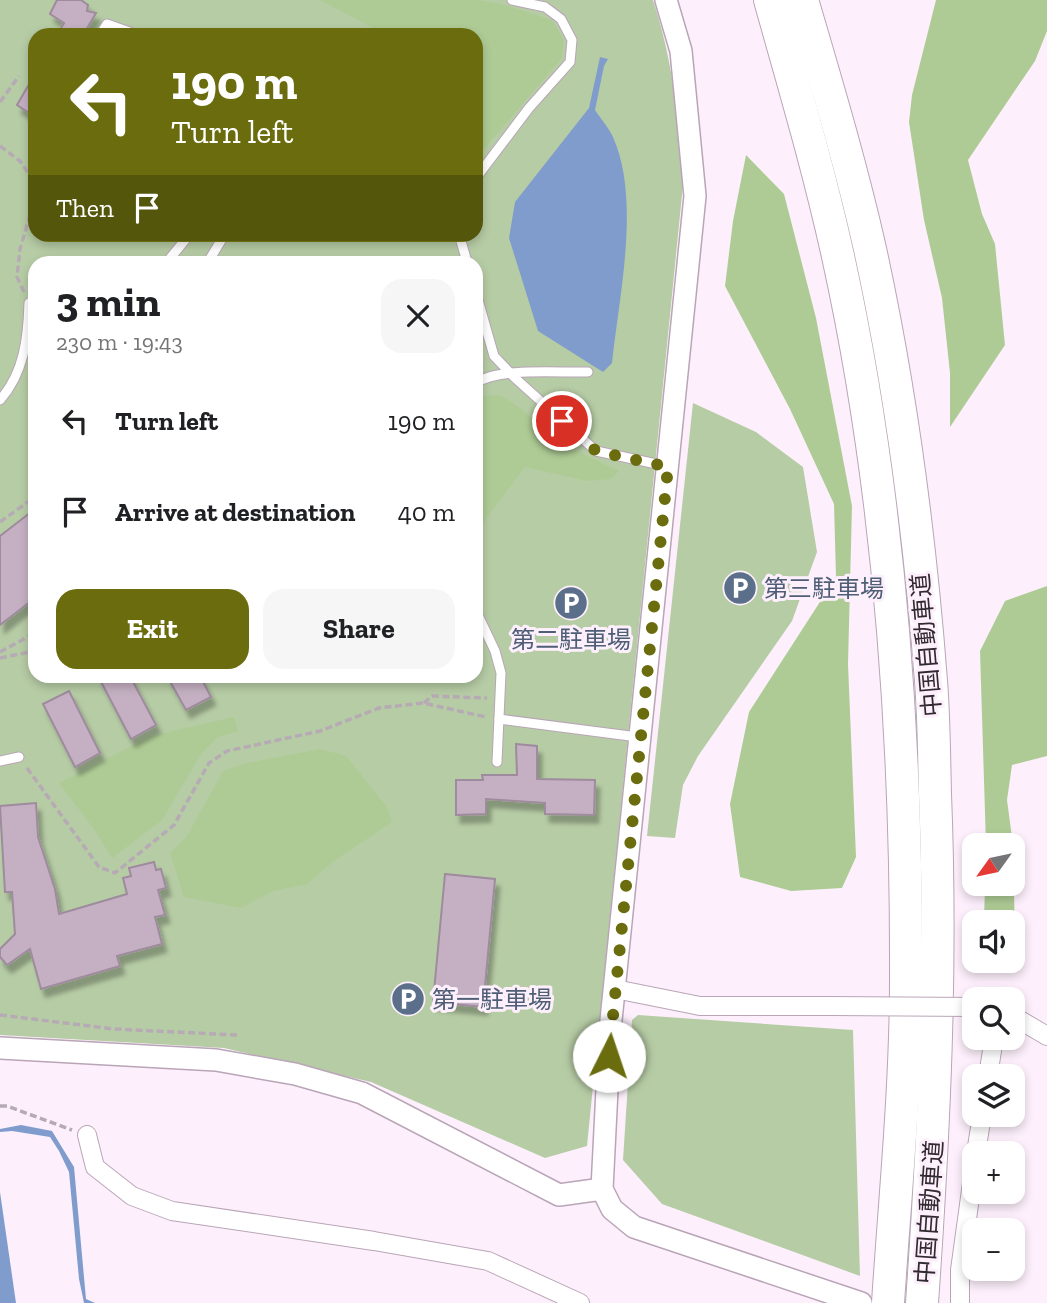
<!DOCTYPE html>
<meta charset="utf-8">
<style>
:root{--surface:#fff;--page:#f6f6f6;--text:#202124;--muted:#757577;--accent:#6a6c0e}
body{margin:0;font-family:"Zilla Slab","Noto Sans JP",serif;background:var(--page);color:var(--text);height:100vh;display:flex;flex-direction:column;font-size:26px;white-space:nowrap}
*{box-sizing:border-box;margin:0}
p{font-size:23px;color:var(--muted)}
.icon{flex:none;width:38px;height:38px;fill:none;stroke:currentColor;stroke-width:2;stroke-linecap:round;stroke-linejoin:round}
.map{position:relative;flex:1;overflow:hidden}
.drawer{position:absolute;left:28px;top:256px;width:455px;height:427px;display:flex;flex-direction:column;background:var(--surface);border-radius:21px;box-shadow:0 4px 10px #0003}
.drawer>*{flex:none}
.top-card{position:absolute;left:28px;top:28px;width:455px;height:214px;border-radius:21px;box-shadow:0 4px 10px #0003;background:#6a6c0e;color:#fff;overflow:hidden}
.needle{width:46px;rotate:237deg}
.buttons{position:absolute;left:962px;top:833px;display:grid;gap:14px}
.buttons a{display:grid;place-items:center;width:63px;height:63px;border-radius:14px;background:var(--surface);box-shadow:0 4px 10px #0003;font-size:35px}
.pin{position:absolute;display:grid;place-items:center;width:60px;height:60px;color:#fff;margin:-30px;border:4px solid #fff;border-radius:50%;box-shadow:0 2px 7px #0007}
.me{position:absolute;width:77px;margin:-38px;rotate:4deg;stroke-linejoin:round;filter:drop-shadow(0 0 5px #0008)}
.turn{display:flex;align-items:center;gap:24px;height:147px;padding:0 28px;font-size:32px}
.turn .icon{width:91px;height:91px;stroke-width:2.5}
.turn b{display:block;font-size:49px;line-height:60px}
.then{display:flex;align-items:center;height:66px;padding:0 28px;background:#0003;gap:14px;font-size:26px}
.round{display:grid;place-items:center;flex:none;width:74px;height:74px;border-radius:21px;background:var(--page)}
.headline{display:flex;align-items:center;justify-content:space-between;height:119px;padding:0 28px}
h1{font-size:42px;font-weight:800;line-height:52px}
.primary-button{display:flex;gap:14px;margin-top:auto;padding:14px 28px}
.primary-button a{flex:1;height:80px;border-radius:21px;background:var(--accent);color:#fff;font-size:28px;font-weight:800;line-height:80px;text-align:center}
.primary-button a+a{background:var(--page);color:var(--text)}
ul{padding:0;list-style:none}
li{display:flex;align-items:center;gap:21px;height:91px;padding:0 28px}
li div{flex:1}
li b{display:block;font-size:26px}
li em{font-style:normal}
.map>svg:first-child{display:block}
</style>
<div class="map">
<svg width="1047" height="1303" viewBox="0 0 1047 1303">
<defs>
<filter id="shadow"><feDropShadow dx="4.5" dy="8" stdDeviation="2" flood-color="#0004"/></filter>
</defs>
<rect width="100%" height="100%" fill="#fdf0fc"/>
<g fill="#b6cca5" fill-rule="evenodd">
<path d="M0 0H653C672 57 678 115 684 175L587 1146 545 1158 371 1082 224 1048 0 1035ZM35 35H476V234H35ZM35 262H476V676H35Z"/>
<polygon points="693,403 756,432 803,467 817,552 792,621 698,756 683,785 675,838 647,836"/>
<polygon points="638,1015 853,1030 860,1276 662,1204 623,1160 632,1020"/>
</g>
<g fill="#aecb95">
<polygon points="320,0 478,0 505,5 552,20 564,41 561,59 484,149 476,162 476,35 386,35"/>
<polygon points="936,0 1047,0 1047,31 1035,61 968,160 982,214 995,244 1005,345 950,427 950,373 942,298 924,220 909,122 912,95"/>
<polygon points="746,155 784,194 816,318 852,506 848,664 856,857 842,888 791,891 740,877 730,804 749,712 836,577 834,504 790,409 725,286 733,221"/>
<path d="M499 395C521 406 536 423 556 437 576 452 598 461 619 471L611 479 587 481 525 467 482 524 476 527V400L483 396Z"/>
<polygon points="1047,586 1047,756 1012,765 1007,800 1013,845 986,845 980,651 1005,601"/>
<polygon points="234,717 238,731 218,737 201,754 162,820 112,858 94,829 59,783 151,736"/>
<polygon points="320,749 346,756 387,807 392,822 334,861 307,884 273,891 241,908 184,897 170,853 187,836 223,771 243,764"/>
<polygon points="1013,847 1015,938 1013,942 1013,922 984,922 985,884 1013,884"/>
</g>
<g fill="#809ccd">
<path d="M600 57 608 59 604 66 595 110C601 119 609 128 613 137 641 200 619 296 612 363L603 372 538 331 509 238 515 202 589 108Z"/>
<polygon points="21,1125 52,1131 74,1167 86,1299 95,1303 84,1303 79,1279 69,1172 59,1151 50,1137 12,1131 0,1132 0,1129"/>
<polygon points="0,1192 16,1303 0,1303"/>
</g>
<g fill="#c4b0c2" stroke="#9e8b9d" stroke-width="2" filter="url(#shadow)">
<polygon points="57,0 81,0 88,5 87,11 96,13 83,35 57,35 64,23 50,14"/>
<polygon points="35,74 35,117 17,105"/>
<polygon points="35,509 35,598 0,625 0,536"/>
<polygon points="98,676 130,676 156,725 131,739"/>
<polygon points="167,676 200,676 211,697 186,710"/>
<polygon points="69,691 100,753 75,767 43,704"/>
<polygon points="516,744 537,746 537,779 595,780 594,815 545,814 545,803 486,799 486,814 456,815 456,780 483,780 482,775 517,775"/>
<polygon points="36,803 38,837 55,889 59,914 127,894 123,878 131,876 129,868 154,862 156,870 161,869 166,888 158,890 165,915 155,917 162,944 117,956 120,966 41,989 30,949 7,965 0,957 0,949 15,934 12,892 5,892 0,806"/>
<polygon points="445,874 495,879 483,1007 433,1002"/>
</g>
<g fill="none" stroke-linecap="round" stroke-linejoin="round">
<g stroke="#b9a5b7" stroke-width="11">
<g id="service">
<polyline points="100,35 107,24 138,35"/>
<polyline points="476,178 529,108 570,62 572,40 561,19 545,7 512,0"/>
<polyline points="459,234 467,262"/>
<polyline points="167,262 190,234"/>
<polyline points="208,262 225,234"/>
<polyline points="476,293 494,356 515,378 596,451 666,466"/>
<path d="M476 383C499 367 559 373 588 372"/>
<path d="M0 400C24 373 28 338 29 303L35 299"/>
<polyline points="476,611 495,651 501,673 497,762"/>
<polyline points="499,719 638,737"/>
<polyline points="0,761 19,757"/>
</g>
</g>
<g stroke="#b9a5b7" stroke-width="20">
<g id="minor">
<polyline points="615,989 700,1006 831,1006"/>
<polyline points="1013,1016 1047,1036"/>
<polyline points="988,1076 994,1038"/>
<polyline points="87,1135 95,1167 132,1196 172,1211 374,1241 488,1261 580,1303"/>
<polyline points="976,1153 982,1115"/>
<polyline points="960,1303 960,1270 975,1161"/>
</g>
</g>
<g stroke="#b9a5b7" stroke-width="24">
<g id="tertiary">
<polyline points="666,0 681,51 695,196 610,1030 602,1189 612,1209 634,1227 861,1303"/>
<polyline points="0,1048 216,1060 295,1074 362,1093 559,1195 602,1189"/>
</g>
</g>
<g stroke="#b9a5b7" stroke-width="34">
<g id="motorway">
<path d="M770 0C794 85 819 170 838 256 890 492 907 738 906 979 906 1087 895 1196 888 1303"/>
<path d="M802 0C826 82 851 165 870 249 901 391 920 537 931 681 934 719 934 756 935 794 942 966 934 1131 922 1303"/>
</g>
</g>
<g stroke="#b6abb5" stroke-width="3.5" stroke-dasharray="7 3.5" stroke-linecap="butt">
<polyline points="0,102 19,76"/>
<polyline points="0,146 20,161 35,183"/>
<polyline points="24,292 17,277 20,249 35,198"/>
<polyline points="0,522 35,497"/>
<polyline points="0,652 35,633"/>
<polyline points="0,658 35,651"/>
<polyline points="424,703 432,696 487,698"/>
<polyline points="27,768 99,867 115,873 174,825 209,763 227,751 320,731 379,708 423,703 486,717"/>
<polyline points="0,1015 114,1029 237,1035"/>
<polyline points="0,1106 7,1106 72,1130"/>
</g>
<use href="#service" stroke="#fff" stroke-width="9"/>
<use href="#minor" stroke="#fff" stroke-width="18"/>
<use href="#tertiary" stroke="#fff" stroke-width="21"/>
<use href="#motorway" stroke="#fff" stroke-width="32"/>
<g stroke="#b9a5b7" stroke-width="20" stroke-linecap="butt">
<polyline id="minor-bridge" points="831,1006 975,1007"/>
</g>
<use href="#minor-bridge" stroke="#fff" stroke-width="18"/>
</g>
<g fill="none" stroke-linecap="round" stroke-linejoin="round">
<polyline stroke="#6a6c0e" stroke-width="12" stroke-dasharray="0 21.6" points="562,421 596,451 668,467 609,1056"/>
</g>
<defs>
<g id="parking-disc" transform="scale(1.75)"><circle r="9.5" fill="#5c6f8a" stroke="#fdf0fc"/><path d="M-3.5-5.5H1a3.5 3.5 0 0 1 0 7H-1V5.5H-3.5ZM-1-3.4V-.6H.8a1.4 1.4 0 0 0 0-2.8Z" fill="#fff"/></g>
</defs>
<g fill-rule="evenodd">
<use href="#parking-disc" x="740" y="588"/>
<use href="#parking-disc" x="571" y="603"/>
<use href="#parking-disc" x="408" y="999"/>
</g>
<g text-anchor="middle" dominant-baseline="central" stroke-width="6" stroke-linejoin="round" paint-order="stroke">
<g font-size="24" fill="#4e5e75" stroke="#fdf0fc" text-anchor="start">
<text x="764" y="588">第三駐車場</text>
<text x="571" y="639" text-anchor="middle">第二駐車場</text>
<text x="432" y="999">第一駐車場</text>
</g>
<g font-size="24" fill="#322a31" stroke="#fdf0fc">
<text transform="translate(926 645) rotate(-95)">中国自動車道</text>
<text transform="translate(929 1212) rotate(-86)">中国自動車道</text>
</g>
</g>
</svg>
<div class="buttons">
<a><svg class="needle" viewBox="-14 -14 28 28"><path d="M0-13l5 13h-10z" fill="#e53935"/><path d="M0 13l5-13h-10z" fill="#757577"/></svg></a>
<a><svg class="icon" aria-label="sound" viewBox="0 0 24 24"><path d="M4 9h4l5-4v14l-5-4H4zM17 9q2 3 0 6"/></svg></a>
<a><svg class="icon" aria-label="search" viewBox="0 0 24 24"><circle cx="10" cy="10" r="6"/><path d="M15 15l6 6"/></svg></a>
<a><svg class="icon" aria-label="layers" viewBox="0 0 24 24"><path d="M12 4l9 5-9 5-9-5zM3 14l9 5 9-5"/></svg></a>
<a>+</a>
<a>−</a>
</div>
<div class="pin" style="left:562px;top:421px;background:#d93025"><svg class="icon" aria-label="arrive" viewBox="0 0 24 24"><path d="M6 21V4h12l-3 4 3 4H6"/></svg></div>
<svg class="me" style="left:609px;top:1056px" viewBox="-20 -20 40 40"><circle r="19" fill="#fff"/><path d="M0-13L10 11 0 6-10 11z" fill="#6a6c0e"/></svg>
<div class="top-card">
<div class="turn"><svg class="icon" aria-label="left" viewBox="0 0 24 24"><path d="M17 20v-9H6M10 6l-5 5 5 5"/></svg><div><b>190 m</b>Turn left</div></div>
<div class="then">Then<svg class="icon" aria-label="arrive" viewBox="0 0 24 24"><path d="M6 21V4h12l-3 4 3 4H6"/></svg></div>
</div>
<section class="drawer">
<div class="headline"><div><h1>3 min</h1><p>230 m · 19:43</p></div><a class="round"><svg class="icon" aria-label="close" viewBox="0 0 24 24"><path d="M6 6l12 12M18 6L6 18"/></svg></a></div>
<ul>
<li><svg class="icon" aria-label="left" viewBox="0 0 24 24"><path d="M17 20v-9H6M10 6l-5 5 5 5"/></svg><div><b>Turn left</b></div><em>190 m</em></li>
<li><svg class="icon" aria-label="arrive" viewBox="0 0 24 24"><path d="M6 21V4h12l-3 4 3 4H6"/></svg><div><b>Arrive at destination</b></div><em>40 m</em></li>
</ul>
<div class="primary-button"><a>Exit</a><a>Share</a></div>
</section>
</div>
